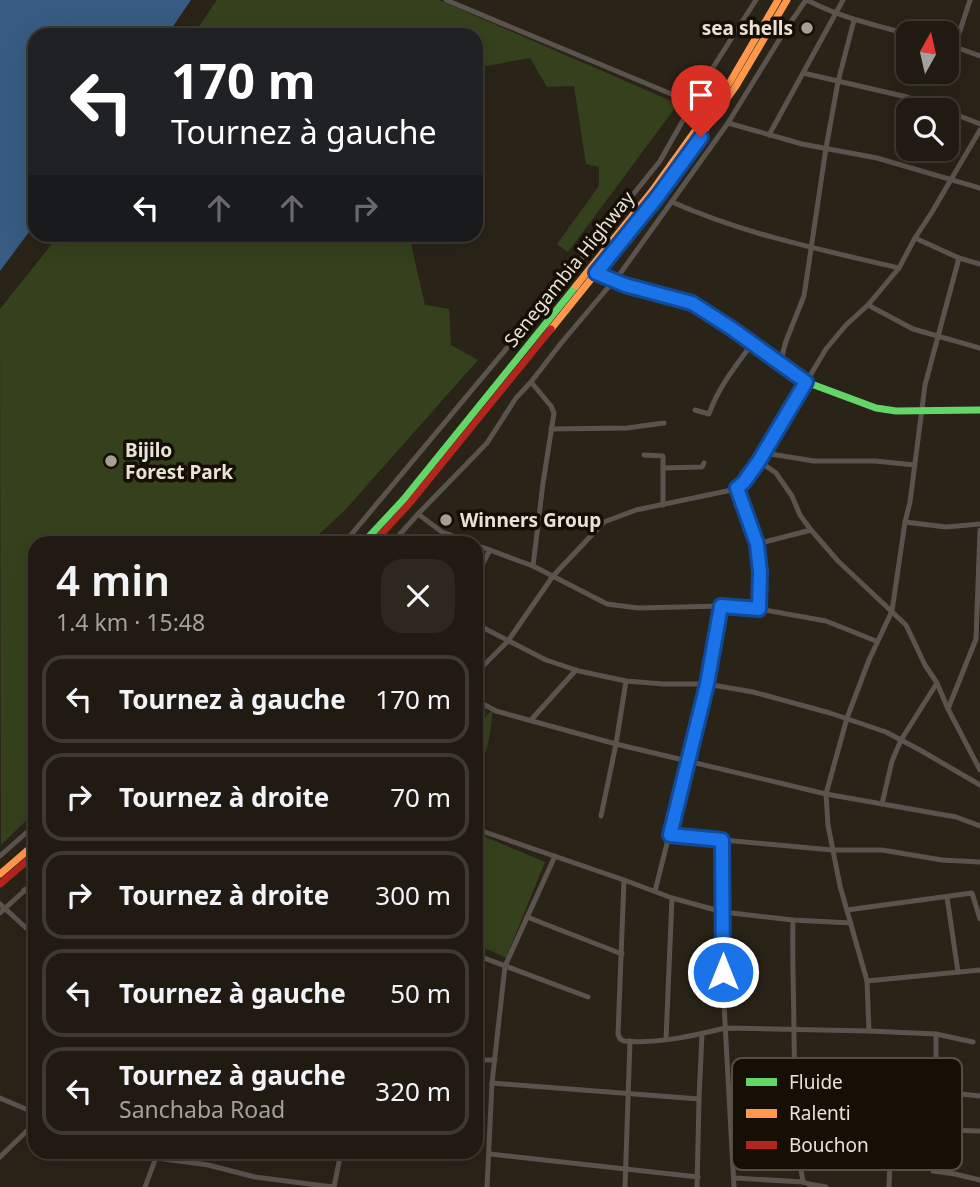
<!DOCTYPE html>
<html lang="fr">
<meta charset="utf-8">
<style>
:root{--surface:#201a12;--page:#2d2720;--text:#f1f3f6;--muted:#a2a19f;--line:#3d3832}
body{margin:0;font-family:"Noto Sans",sans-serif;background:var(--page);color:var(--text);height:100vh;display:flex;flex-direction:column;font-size:26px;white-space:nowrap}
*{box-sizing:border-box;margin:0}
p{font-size:23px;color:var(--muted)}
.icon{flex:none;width:38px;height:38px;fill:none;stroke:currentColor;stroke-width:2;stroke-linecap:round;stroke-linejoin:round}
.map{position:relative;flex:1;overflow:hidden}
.sheet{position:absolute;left:28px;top:536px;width:455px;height:623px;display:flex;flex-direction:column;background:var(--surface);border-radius:21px;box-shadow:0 7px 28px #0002,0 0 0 2px var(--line)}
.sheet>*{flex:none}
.hud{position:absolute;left:28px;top:28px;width:455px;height:214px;border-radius:21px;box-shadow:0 7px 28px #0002,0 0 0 2px var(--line);background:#202124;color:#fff;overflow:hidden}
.needle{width:46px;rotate:8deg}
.tools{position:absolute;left:896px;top:21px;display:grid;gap:14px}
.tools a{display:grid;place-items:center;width:63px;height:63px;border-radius:14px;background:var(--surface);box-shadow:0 7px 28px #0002,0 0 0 2px var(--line);font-size:35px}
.pin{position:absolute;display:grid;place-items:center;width:60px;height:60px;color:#fff;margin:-72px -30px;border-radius:50% 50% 50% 0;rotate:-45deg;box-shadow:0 0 7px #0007}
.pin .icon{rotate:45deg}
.me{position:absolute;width:77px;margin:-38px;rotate:0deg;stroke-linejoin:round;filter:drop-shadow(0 0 5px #0008)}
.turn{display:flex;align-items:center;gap:24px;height:147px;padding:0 28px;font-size:32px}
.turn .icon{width:91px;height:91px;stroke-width:2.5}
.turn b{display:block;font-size:49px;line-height:60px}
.lanes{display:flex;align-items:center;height:66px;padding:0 28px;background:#0003;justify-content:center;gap:35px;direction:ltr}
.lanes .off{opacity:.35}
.round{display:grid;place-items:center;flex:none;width:74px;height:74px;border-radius:21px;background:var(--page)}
.headline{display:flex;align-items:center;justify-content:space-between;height:119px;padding:0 28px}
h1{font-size:42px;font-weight:600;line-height:52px}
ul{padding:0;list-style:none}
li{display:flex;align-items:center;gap:21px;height:88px;margin:0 14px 10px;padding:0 14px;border:4px solid var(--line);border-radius:21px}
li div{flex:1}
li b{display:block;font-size:26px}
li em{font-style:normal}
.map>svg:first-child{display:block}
</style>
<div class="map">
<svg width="980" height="1187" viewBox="0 0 980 1187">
<rect width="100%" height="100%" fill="#2a2318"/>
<g fill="#35411c">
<polygon points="217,0 439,0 678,104 568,252 557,244 599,186 599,167 586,164 574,86 547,87 530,58 476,68 476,35 193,35"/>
<polygon points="59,235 409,235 425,305 449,309 451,345 478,360 346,509 311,542 35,542 35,812 1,845 0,309"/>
<path d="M493 709C490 732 491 749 476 767V760L478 756 476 757V726L483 724 486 716Z"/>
<polygon points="476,833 545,862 506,958 476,944 476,898 483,882 479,860 476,858"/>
</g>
<polygon fill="#375b82" points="0,0 191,0 167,35 35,35 35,224 0,271"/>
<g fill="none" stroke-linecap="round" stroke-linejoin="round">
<g stroke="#5b534e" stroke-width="5">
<polyline points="446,0 693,103 709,113"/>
<path d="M807 0C839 17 874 25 908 34"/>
<polyline points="947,44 980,56"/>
<polyline points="955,46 970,0"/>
<polyline points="803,73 907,97 944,110"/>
<polyline points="947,111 980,124"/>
<polyline points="728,123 802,144 877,158 980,188"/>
<polyline points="769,135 843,0"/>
<path d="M672 202C744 234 822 250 899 268"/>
<polyline points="915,238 959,258 980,264"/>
<polyline points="868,305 913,329 980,348"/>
<polyline points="780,364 786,341 804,296 826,148 838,82 854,20"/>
<polyline points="531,382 551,406 554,413 543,483 533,566"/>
<path d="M695 410 709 414C718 388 735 367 751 345"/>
<polyline points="551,429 627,428 664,423"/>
<polyline points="764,453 814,461 875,461 915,465"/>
<polyline points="644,455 663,456 663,505"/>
<polyline points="759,461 776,473 792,496 800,515 811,530 838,561 906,625 925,665 937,683 948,709 980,770"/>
<polyline points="663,468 702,467 704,463"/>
<polyline points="737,488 757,544 760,572 759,609"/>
<polyline points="418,514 442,532 470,542"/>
<polyline points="905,522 946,527 980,524"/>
<polyline points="345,542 578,263 660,161 712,69 756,0"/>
<polyline points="393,542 418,514 487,443 516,398 531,382 562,342 622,271 728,123 784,32 806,0"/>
<polyline points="757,544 811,530"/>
<polyline points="476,545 533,566 607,604 638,608 721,606 759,609 826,621 876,641"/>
<polyline points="476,576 490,550"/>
<polyline points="476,624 546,660 579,671 626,681 663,684 707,684 753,692 830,713 886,732 920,750 980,785"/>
<polyline points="476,673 508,641 553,576 604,522 636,510 727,491 737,488 744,482 759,461 826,349 846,325 868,305 899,268 915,238 932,212 980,130"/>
<polyline points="476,700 496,711 616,744 826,794 956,817 980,826"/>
<polyline points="948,709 976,639 980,530"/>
<polyline points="531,720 576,670"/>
<polyline points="882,804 892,761 901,740 937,683"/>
<polyline points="601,816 616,744 626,681"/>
<polyline points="476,829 624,880 672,898 723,912 793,920 851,923"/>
<polyline points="670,835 832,850 882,850 942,860 980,862"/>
<polyline points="722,840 723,986 734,1187"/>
<polyline points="0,856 35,825"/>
<path d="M624 880 618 1034 620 1039 624 1041C657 1044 693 1036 725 1028L869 1031 936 1034 973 1042"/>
<polyline points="24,890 35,896"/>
<polyline points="655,891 707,684 721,606"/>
<polyline points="947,897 958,972"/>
<polyline points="0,904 35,936"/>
<polyline points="847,910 972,893 980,919"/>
<polyline points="0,913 35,881"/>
<polyline points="527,917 622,954"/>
<path d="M793 920C792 959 794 998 794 1038 795 1086 795 1134 803 1182L809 1184 811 1187"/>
<polyline points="476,955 588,997"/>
<polyline points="867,981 980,970"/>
<polyline points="869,1031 867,981 840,886 828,825 826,794 847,718 869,660 892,611 905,522 910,502 925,385 959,258"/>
<polyline points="666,1039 672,898"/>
<polyline points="476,1060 495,1060"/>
<polyline points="795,1081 893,1087 980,1096"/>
<polyline points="492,1083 505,966 555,856"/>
<polyline points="936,1092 936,1034"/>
<polyline points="0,1098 35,1113"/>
<polyline points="891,1137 939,1130 980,1131"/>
<polyline points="732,1152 798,1155"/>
<polyline points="490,1154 698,1177"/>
<polyline points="0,1157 35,1123"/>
<polyline points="157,1158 208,1165 255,1177 333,1187"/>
<polyline points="933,1171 955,1174 980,1180"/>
<polyline points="734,1178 803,1182"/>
<polyline points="809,1184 826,1187"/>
<polyline points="145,1187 158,1152"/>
<polyline points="334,1187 341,1152"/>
<polyline points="487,1187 492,1083 699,1099"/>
<polyline points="625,1187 630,1041"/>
<polyline points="697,1187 699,1099 702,1034"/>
<polyline points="889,1187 893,1087"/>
</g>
<g stroke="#63d668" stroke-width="7">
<polyline points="595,273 626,285 692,303 731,328 806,382 876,408 896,411 980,410"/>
<polyline points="364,542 404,499 576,286"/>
</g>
<g stroke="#ff974d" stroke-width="7">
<polyline points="576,286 652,191 730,82 778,0"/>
<polyline points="551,329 658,196 736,86 787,0"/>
<polyline points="0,874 35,844"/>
</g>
<g stroke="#b3261e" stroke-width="7">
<polyline points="374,542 409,504 551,329"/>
<polyline points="0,884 35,854"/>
</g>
</g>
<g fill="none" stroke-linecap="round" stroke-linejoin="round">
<g stroke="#114b97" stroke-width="18">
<polyline id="route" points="701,137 658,196 596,273 625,285 692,303 731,328 806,382 759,461 744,482 737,488 757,544 760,572 759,609 721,606 707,684 670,835 722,840 723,972"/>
</g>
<use href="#route" stroke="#1a73e8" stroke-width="12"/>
</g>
<g fill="#a79f94" stroke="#150f06" stroke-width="2.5">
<circle cx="807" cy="28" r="7"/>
<circle cx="111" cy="461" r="7"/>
<circle cx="446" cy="520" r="7"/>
</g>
<g text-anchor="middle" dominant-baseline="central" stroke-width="7" stroke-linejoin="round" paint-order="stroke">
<g font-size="19" font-weight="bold" fill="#ebe2d6" stroke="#150f06" text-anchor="start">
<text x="793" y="28" text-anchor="end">sea shells</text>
<text x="125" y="450">Bijilo<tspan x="125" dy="22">Forest Park</tspan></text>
<text x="460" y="520">Winners Group</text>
</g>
<g font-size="19" fill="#ebe2d6" stroke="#150f06">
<text transform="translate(569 269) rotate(-51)">Senegambia Highway</text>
</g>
</g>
<rect x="732" y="1058" width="230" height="112" rx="10" fill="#150f06" stroke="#554e44" stroke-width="2"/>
<rect x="746" y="1078" width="31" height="8" fill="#63d668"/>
<rect x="746" y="1109" width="31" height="9" fill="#ff974d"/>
<rect x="746" y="1141" width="31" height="8" fill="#b3261e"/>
<g font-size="19" fill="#ebe2d6">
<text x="789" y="1089">Fluide</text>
<text x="789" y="1120">Ralenti</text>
<text x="789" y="1152">Bouchon</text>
</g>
</svg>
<div class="tools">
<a><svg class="needle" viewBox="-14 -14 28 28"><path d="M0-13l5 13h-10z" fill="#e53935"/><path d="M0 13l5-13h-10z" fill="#a2a19f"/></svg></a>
<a><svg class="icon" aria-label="search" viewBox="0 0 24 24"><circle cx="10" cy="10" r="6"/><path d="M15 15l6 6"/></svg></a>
</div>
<div class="pin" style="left:701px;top:137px;background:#d93025"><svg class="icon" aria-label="arrive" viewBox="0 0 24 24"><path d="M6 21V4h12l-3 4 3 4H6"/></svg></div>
<svg class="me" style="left:723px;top:972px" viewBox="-20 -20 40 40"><circle r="17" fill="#1a73e8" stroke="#fff" stroke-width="3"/><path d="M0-11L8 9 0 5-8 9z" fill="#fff"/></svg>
<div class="hud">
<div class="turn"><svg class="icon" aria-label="left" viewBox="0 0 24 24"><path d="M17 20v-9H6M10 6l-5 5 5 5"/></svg><div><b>170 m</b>Tournez à gauche</div></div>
<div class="lanes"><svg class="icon" aria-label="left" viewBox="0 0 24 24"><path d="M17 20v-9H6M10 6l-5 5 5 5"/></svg><svg class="icon off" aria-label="ahead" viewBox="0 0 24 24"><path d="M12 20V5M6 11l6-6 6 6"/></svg><svg class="icon off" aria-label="ahead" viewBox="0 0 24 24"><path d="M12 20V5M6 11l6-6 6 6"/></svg><svg class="icon off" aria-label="right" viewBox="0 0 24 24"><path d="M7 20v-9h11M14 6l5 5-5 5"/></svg></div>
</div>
<section class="sheet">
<div class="headline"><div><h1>4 min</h1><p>1.4 km · 15:48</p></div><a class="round"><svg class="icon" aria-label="close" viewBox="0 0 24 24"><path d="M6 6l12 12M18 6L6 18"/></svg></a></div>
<ul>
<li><svg class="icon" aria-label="left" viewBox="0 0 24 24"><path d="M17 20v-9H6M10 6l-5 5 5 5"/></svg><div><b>Tournez à gauche</b></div><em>170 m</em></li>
<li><svg class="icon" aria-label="right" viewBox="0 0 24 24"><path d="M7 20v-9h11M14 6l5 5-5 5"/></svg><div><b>Tournez à droite</b></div><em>70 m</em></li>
<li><svg class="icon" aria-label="right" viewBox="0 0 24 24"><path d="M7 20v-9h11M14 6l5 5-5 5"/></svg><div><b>Tournez à droite</b></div><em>300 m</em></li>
<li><svg class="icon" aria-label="left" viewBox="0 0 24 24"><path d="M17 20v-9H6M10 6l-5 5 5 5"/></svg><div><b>Tournez à gauche</b></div><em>50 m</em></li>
<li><svg class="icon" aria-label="left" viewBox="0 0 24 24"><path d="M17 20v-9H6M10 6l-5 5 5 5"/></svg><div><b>Tournez à gauche</b><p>Sanchaba Road</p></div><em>320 m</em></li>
</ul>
</section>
</div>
